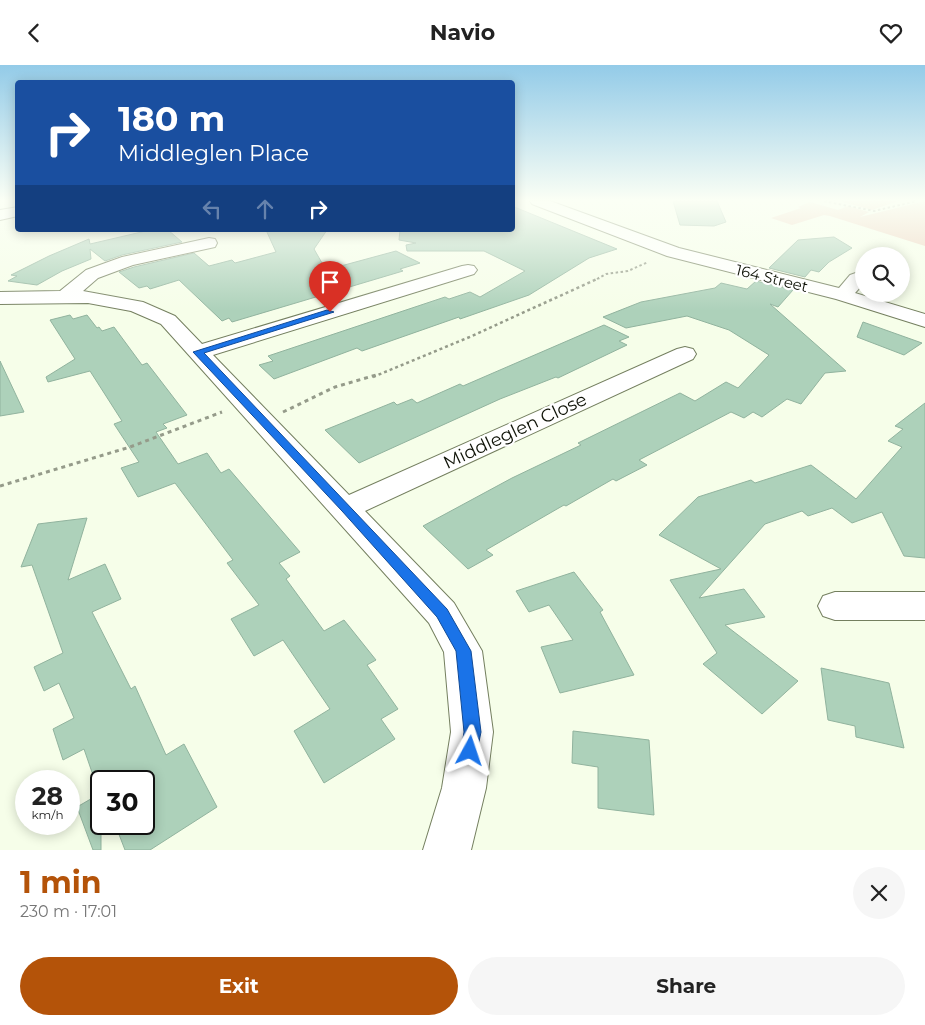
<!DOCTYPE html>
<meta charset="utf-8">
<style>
:root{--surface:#fff;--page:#f6f6f6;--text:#222;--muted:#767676;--accent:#b45309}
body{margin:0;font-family:Montserrat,sans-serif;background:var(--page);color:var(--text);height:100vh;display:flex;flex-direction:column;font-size:19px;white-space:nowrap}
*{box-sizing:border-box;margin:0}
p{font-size:16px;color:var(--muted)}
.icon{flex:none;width:28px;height:28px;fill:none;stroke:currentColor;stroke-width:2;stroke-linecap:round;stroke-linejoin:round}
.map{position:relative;height:785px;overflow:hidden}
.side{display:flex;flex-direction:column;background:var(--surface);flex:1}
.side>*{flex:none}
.guide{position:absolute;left:15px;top:15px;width:500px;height:152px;border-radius:5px;box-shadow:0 2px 12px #0003;background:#1a4fa0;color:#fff;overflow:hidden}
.tools{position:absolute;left:855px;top:182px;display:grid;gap:10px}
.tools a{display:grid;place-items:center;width:55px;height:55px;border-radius:50%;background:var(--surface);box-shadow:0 2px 12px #0003;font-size:25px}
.speed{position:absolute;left:15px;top:705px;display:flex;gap:10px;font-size:25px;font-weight:700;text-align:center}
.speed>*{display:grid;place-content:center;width:65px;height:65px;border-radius:50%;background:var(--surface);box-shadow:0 2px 12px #0003;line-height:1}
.speed small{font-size:12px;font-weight:400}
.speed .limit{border:2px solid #111;border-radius:8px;background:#fff;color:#111}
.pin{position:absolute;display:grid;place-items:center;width:42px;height:42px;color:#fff;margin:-51px -21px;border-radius:50% 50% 50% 0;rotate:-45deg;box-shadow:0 0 5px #0007}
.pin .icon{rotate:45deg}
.me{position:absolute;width:55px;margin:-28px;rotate:5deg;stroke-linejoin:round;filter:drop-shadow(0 0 4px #0008)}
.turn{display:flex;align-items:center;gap:18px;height:105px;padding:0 20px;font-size:22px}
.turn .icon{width:65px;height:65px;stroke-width:2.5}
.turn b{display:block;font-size:35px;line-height:42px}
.lanes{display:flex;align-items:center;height:48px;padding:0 20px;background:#0003;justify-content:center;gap:25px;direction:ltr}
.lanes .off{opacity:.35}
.round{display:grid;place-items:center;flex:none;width:52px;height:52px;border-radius:26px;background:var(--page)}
.headline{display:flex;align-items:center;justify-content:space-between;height:85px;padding:0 20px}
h1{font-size:30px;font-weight:700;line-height:38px;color:var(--accent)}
.action{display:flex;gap:10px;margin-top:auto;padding:10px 20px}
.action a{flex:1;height:58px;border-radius:30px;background:var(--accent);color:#fff;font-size:20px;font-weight:700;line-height:58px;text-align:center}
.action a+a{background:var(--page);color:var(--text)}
header{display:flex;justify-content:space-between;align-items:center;height:65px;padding:0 20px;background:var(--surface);font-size:22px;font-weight:700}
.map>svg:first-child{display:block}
</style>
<header><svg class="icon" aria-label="back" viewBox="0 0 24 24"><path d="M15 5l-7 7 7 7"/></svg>Navio<svg class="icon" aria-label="heart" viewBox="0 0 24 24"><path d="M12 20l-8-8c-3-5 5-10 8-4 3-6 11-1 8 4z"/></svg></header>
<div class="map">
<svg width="925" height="785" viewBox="0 0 925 785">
<rect width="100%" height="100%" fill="#f6fee9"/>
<g fill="#edd0bd">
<polygon points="839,136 898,136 872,145"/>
<polygon points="925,136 925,181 830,151 824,150 792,160 771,153 801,143 798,142 810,137 838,145 848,141 869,147 860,152"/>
</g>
<g fill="#add1ba" stroke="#91b39e">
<polygon points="673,136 717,136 726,157 714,161 680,160"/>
<polygon points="512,141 617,184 589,193 529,230 460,254 459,252 362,286 357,283 274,314 259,300 273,296 268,291 445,232 449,234 470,227 480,232 525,206 484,186 407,186 406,180 416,178 399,175 400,165 512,165"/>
<polygon points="150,165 168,165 182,177 122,190 105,196 90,184 91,194 62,206 37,220 8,216 17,211 11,210 49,191 89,174 90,179"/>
<polygon points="266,165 327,165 314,184 326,205 396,186 420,198 400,204 403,206 232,257 229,253 222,256 219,253 179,215 150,224 147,221 139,223 119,207 134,202 194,188 209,201 232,195 235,198 276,187"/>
<polygon points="834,172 852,183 829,197 819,207 811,205 805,212 769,203 798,175"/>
<polygon points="756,216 793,225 778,242 770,239 846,306 825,308 801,339 787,334 762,352 753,347 744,353 731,347 639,395 647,400 616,416 613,414 566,441 564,440 486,485 493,490 468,504 423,461 512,413 581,380 578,378 680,328 695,336 726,317 738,323 769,290 729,265 687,251 626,263 603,252 641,237 715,223 721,218 747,224"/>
<polygon points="70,250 73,254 87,250 97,263 99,262 102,266 114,262 142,300 147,298 187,350 163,359 167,363 156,367 178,399 207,388 221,408 229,404 300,487 279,498 290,511 286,514 324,566 344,555 376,595 367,600 398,644 381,654 395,674 324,718 294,666 330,644 283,575 254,591 231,554 259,540 227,498 233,495 175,418 138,432 121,403 139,397 114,359 122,356 90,306 48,317 46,312 75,294 50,255"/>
<polygon points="863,257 922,278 904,290 857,272"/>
<polygon points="604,260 629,272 619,276 627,280 558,313 556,312 500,334 359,398 325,365 394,337 397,340 412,334 417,338 460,319 463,321"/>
<polygon points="0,296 24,347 0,351"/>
<polygon points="925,338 925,493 904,491 882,447 852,458 832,443 808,451 802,446 765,459 699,533 744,524 765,552 725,560 798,616 762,649 703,599 717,588 670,515 721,504 659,470 698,432 751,415 755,418 811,400 856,434 902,382 888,376 903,364 895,361"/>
<polygon points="87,453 68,515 105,499 121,534 92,547 131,624 135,621 166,690 184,679 217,742 150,785 125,785 115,759 144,759 144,716 95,716 84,684 63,695 53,664 74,653 59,618 44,626 34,602 63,588 32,500 21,502 38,459"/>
<polygon points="574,507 603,545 600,547 634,610 560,628 541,582 573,575 549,540 529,547 516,526"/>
<polygon points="821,603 889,618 904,683 856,672 855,661 828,655"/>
<polygon points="573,666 649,675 654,750 598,743 598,702 572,698"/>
<polygon points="101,728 101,785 93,785 77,742"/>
</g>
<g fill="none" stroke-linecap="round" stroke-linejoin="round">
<g stroke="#747f5f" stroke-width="2">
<g id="minor">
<polygon points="530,136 550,136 679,183 839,223 850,210 864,205 864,218 855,228 925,249 925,262 836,234 667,191 532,139"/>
<polygon points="18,142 18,151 0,155 0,145"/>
<polygon points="209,173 215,174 217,178 215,182 133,200 98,213 83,226 143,237 175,251 202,279 462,201 468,200 474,201 477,205 474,209 213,290 349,430 677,284 685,282 693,284 696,289 693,294 365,446 454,538 482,586 493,667 486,723 471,785 423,785 442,723 451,667 444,587 429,558 161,259 131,246 88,238 0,239 0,227 60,226 86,205 122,192"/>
<polygon points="835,527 925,527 925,555 835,555 823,551 818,541 823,531"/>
</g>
</g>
<g stroke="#959b8a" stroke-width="2" stroke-dasharray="2.5 2.5" stroke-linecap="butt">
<polyline points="824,136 874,146 917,136"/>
<polyline points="597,214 606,209 628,206 648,197"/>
</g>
<polyline stroke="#959b8a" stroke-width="2.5" stroke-dasharray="3 3" stroke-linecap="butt" points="373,312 472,271 599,213"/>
<g stroke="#959b8a" stroke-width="3" stroke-dasharray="4 4" stroke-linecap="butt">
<polyline points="283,347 335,322 376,310"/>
<polyline points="0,421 130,382 222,347"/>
</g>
<use href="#minor" fill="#fff" fill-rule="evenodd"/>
</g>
<linearGradient id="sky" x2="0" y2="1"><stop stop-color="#93cbe8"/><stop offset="0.55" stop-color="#fbfff5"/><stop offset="1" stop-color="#fbfff5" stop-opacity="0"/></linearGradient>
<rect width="925" height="246" fill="url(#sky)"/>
<polygon fill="#1a73e8" stroke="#114b97" points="327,245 334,247 204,288 447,544 471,586 481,667 476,691 470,694 463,691 461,686 464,667 456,586 437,552 342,446 193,287"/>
<g text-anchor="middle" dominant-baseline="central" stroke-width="4.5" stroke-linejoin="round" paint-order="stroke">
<g font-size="15" fill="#0e1206" stroke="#fff">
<text transform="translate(772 213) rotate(14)">164 Street</text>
</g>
<g font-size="18" fill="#0e1206" stroke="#fff">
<text transform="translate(515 366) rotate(-25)">Middleglen Close</text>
</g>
</g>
</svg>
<div class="tools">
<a><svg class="icon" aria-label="search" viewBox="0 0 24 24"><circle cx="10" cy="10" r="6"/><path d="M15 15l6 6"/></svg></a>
</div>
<div class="speed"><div>28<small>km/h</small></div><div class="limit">30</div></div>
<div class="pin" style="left:330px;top:247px;background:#d93025"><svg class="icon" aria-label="arrive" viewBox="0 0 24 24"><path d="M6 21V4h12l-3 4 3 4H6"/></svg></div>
<svg class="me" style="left:470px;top:686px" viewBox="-20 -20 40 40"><path d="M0-17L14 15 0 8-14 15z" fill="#1a73e8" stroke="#fff" stroke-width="4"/></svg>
<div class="guide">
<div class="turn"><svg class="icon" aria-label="right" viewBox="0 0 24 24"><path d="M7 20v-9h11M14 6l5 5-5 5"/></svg><div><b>180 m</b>Middleglen Place</div></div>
<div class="lanes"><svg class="icon off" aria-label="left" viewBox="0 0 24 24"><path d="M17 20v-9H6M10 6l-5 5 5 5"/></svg><svg class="icon off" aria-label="ahead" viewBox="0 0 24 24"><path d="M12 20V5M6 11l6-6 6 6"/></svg><svg class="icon" aria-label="right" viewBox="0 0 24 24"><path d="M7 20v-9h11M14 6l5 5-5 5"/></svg></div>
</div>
</div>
<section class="side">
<div class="headline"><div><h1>1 min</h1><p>230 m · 17:01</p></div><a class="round"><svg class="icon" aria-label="close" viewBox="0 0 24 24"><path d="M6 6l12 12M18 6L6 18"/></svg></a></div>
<div class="action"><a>Exit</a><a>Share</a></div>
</section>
